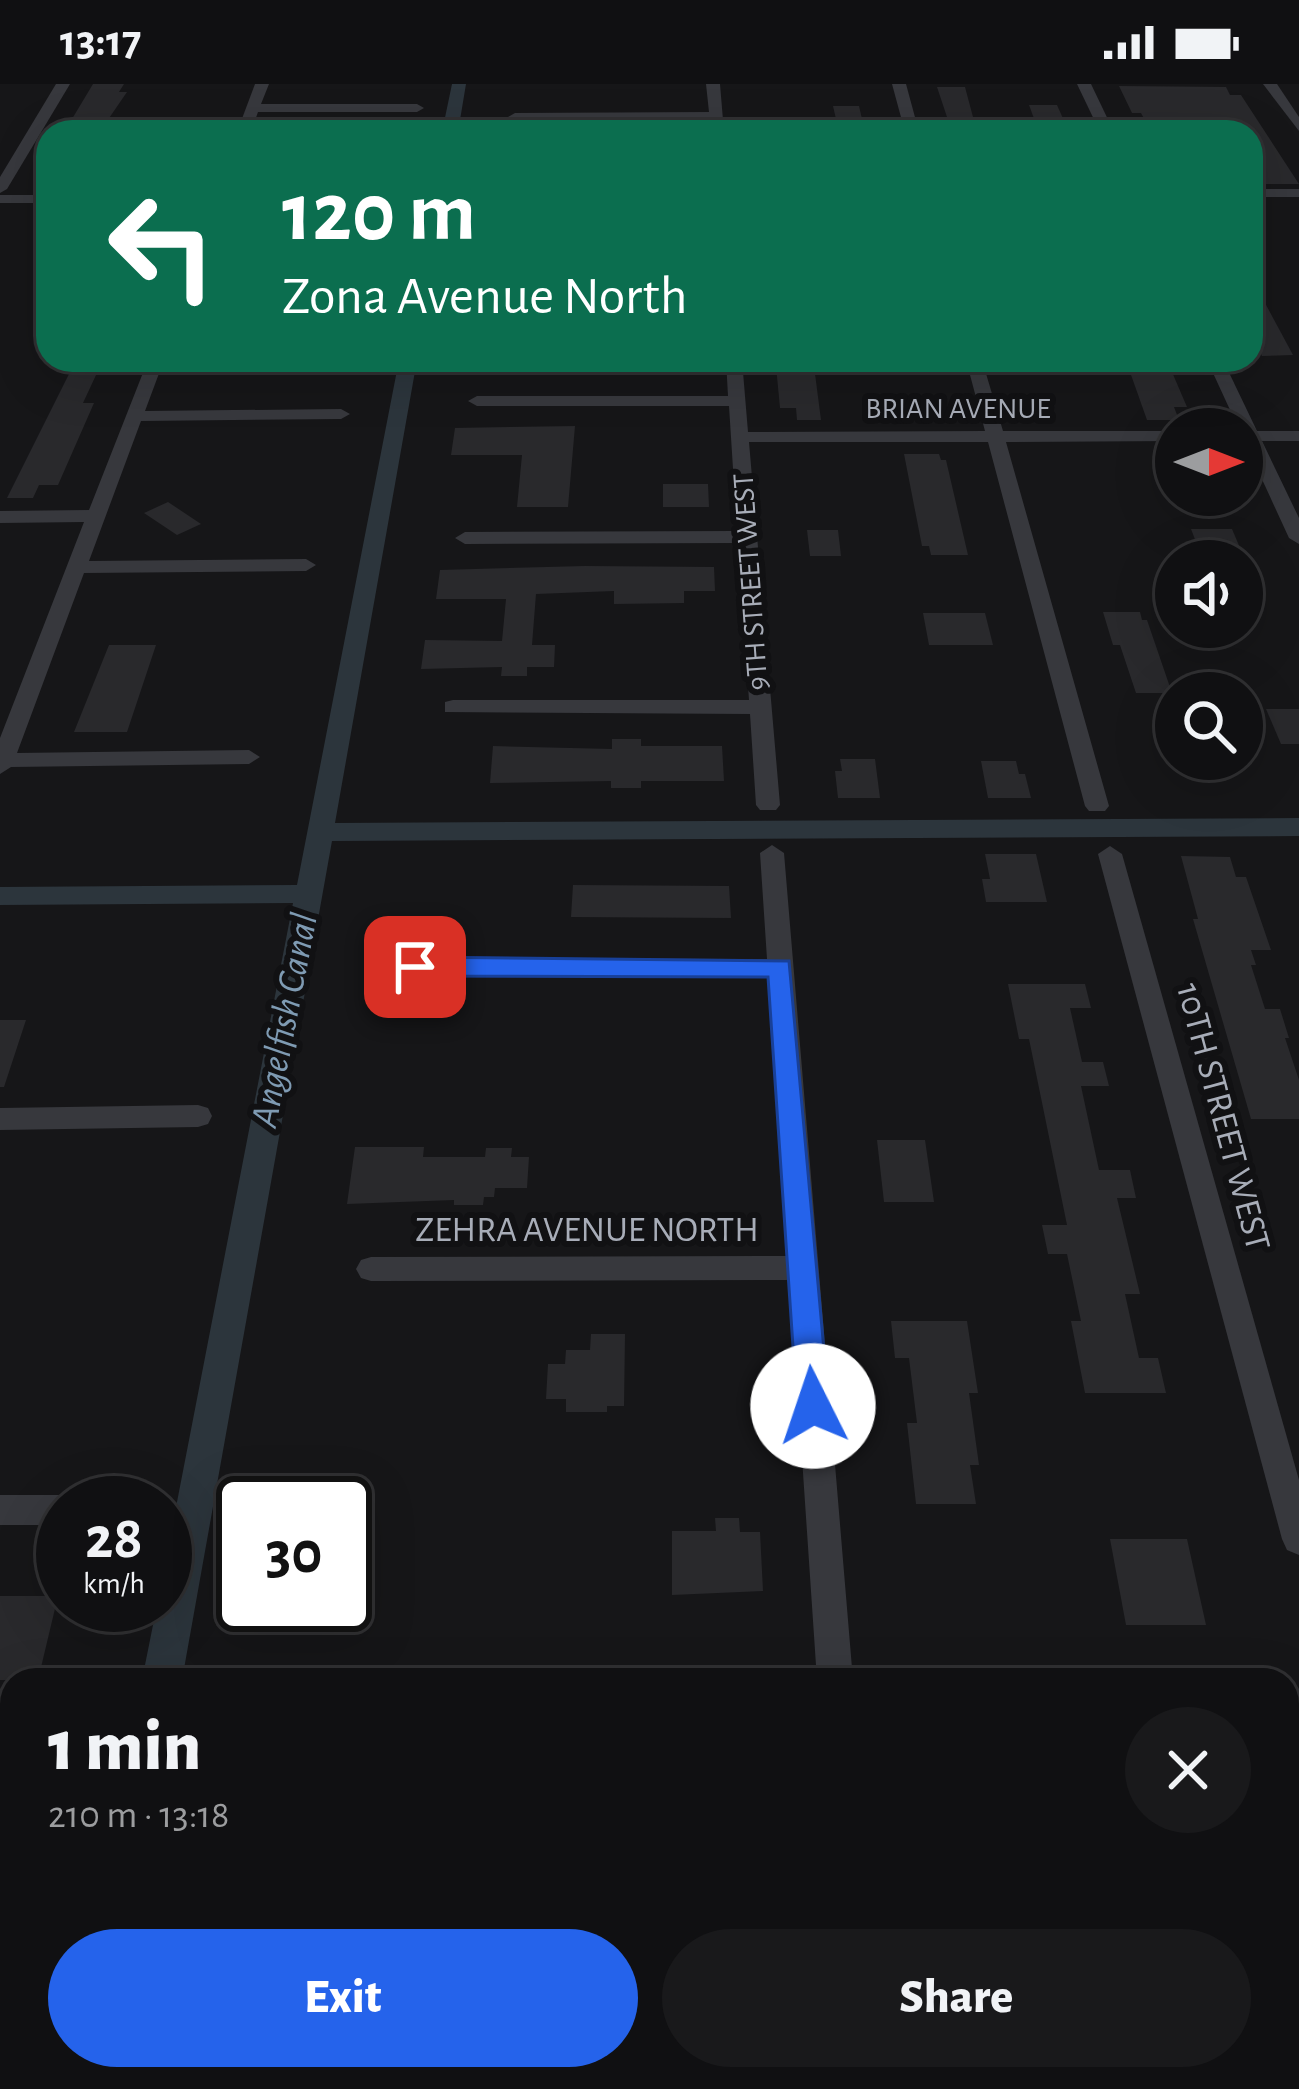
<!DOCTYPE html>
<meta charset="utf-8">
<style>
:root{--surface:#101012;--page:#19191b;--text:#f1f3f6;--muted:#9c9d9f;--line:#303032;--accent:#2563eb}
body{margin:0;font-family:"Alegreya Sans",sans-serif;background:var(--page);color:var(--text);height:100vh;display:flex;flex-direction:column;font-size:45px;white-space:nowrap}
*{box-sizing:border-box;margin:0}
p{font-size:39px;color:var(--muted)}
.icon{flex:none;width:66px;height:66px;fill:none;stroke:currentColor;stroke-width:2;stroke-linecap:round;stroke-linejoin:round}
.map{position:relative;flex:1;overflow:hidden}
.details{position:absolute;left:0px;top:1584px;width:1299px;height:423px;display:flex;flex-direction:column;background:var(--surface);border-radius:36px 36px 0 0;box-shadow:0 12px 48px #0002,0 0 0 3px var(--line)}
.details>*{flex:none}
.top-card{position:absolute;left:36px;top:36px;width:1227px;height:252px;border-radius:36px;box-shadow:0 12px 48px #0002,0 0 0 3px var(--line);background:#0b6e4f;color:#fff;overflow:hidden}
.needle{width:78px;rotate:90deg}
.tools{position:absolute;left:1155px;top:324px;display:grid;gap:24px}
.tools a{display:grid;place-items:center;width:108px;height:108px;border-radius:50%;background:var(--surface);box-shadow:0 12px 48px #0002,0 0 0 3px var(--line);font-size:60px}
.speed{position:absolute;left:36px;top:1392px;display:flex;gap:24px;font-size:60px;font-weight:700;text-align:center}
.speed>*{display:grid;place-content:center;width:156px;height:156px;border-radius:50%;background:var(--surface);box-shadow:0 12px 48px #0002,0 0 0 3px var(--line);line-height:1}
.speed small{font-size:30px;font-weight:400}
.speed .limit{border:6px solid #111;border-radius:18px;background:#fff;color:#111}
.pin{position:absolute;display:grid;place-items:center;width:102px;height:102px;color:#fff;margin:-51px;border-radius:24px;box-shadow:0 6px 18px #0006}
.me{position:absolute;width:132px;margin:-66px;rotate:356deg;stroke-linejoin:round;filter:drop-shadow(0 0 9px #0008)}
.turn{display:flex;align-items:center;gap:42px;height:252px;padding:0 48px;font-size:54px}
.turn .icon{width:156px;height:156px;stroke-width:2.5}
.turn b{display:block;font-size:84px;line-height:102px}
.round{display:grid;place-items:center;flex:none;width:126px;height:126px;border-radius:63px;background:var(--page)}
.headline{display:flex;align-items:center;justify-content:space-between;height:204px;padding:0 48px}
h1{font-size:72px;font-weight:800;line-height:90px}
.button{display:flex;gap:24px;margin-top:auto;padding:24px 48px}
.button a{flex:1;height:138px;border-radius:72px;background:var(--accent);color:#fff;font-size:48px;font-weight:800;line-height:138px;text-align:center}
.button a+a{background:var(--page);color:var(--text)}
.status{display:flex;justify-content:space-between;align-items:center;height:84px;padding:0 60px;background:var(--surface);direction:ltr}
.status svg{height:33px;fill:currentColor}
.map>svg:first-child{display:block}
</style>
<div class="status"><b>13:17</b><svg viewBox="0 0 49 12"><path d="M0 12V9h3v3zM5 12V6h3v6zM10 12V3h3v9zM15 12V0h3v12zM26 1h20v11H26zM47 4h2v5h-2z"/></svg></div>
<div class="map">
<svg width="1299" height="2005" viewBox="0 0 1299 2005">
<rect width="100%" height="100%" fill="#161618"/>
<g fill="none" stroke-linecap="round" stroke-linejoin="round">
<g fill="#2c353c" fill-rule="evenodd">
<polygon points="452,0 466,0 458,48 442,48"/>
<polygon points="399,276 417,276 335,739 1299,734 1299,752 332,757 182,1596 142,1596 157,1521 165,1521 165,1480 293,819 0,821 0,803 297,801"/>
<polygon points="66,1995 112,1995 110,2005 64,2005"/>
</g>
</g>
<g fill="#29292c">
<polygon points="93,0 124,0 119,8 127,8 105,40 69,40"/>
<polygon points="1119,2 1226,3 1230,11 1241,11 1299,100 1266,100 1251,75 1251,48 1151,48 1141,29 1132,29"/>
<polygon points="937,3 965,3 977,48 952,48"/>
<polygon points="1029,21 1057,21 1069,48 1039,48"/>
<polygon points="833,22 859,22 865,48 839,48"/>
<polygon points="1251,193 1293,271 1262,272 1251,251"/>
<polygon points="76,276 103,276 83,319 94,319 58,401 39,401 33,414 7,414"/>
<polygon points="1138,281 1169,281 1187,323 1174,323 1179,336 1147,336 1130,288 1141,288"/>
<polygon points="776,282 814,282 821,336 797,336 796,324 780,324"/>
<polygon points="575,342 568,423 517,423 522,371 451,371 455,344"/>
<polygon points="904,370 939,370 941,376 946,376 968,471 931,471 929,462 922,462"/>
<polygon points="663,400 708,400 709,423 663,423"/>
<polygon points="168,418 201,440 177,451 144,429"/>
<polygon points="1191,445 1232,445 1243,471 1201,471"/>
<polygon points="807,446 838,446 841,472 810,472"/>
<polygon points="585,482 714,483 715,507 684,507 684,519 614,520 614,507 536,510 532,561 555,561 554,583 527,583 527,592 501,592 502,583 421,585 425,556 502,557 506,515 436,515 440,486"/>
<polygon points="1103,528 1140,528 1142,536 1147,536 1172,609 1136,609 1120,561 1113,561"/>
<polygon points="923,529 985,529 993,561 929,561"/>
<polygon points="109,561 156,561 127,648 74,648"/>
<polygon points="1266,625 1299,625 1299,660 1281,660"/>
<polygon points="612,655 641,655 641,662 722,662 724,697 641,697 641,704 611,704 611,697 490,699 493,662 612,665"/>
<polygon points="840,675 875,675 880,714 838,714 835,687 842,687"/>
<polygon points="981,677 1016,677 1019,690 1025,690 1031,714 988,714"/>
<polygon points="985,770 1036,770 1047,818 986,818 982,795 990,795"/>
<polygon points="1181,772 1230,773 1236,793 1246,793 1271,866 1251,866 1256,881 1251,881 1265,925 1280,925 1289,954 1285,954 1299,996 1299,1035 1251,1035 1193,835 1198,835"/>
<polygon points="573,801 729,802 731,834 571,833"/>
<polygon points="1008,900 1085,900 1091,924 1070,924 1082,978 1103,978 1109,1002 1081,1002 1099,1086 1130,1086 1136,1114 1117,1114 1140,1210 1125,1210 1139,1274 1158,1274 1166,1309 1085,1309 1071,1237 1081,1237 1067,1170 1048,1170 1042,1141 1067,1141 1029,955 1019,955"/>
<polygon points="0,936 26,936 4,1003 0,1003"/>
<polygon points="877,1056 925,1056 934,1118 884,1118"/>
<polygon points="355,1063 424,1063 423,1073 485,1073 486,1064 512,1064 511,1073 529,1073 527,1104 495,1104 494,1113 484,1113 483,1121 454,1121 454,1116 347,1120"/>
<polygon points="891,1237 967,1237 978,1309 969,1309 979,1381 970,1381 976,1420 916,1420 907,1339 917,1339 909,1274 895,1274"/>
<polygon points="591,1250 625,1250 624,1322 607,1322 607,1328 566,1328 566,1315 546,1315 548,1280 565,1280 566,1266 590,1266"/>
<polygon points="715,1434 739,1434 740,1448 760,1448 763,1507 672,1511 672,1447 716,1447"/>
<polygon points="1110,1455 1187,1455 1206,1541 1126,1541"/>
<polygon points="0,1512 58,1512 38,1596 0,1596"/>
</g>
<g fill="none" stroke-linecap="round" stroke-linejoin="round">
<g fill="#37383d" fill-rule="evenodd">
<polygon points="56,0 70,0 7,105 0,109 0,93"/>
<polygon points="255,0 269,0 261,20 417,20 424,24 417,28 258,28 251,48 237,48"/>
<polygon points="706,0 720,0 724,48 710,48 709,36 515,37 508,33 515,29 709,28"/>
<polygon points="892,0 906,0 919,48 905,48"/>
<polygon points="1077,0 1091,0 1114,48 1100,48"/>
<polygon points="1263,0 1277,0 1299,33 1299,47"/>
<rect x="1251" y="105" width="48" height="8"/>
<rect x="0" y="111" width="48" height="8"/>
<polygon points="148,276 164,276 145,327 341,325 350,330 341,335 141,337 89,477 306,475 316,481 306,487 84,489 17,669 249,666 260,673 249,680 11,683 0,690 0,654 84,438 0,439 0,427 89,426"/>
<polygon points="726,276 742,276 748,348 985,347 966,276 982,276 1003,347 1176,347 1176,357 1006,358 1109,722 1105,727 1089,727 1085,722 988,358 749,358 780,721 776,726 760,726 756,721 750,630 445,628 445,618 453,616 749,616 738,459 465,460 455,454 465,448 737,447 729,322 477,322 468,317 477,312 728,312"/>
<polygon points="1207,276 1223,276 1257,347 1299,347 1299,357 1262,357 1299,434 1299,460 1289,454"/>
<polygon points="772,761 784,769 853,1596 817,1596 790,1196 371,1197 361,1194 356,1185 361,1176 371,1173 788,1172 769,893 415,892 402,883 415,874 767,875 760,769"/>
<polygon points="1110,762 1122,770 1299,1396 1299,1471 1287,1466 1282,1455 1098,770"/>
<polygon points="198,1021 208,1024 212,1032 208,1040 198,1043 0,1046 0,1024"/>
<polygon points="0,1411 63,1411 76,1419 63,1419 63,1441 0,1441"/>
<rect x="1287" y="1722" width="12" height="38"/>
<rect x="843" y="1995" width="40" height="10"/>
</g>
</g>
<polygon fill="#2563eb" stroke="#184099" stroke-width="3" points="415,873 789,877 829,1322 824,1332 813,1336 802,1332 797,1322 768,893 415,892 402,883"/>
<g text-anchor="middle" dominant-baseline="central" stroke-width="12" stroke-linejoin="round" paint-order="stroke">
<g font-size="30" fill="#a8adb8" stroke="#111113">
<text x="958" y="325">BRIAN AVENUE</text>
<text transform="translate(751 498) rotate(-94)">9TH STREET WEST</text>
</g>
<g font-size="36" fill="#a8adb8" stroke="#111113">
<text transform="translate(1223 1033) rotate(75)">10TH STREET WEST</text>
<text x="587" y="1146">ZEHRA AVENUE NORTH</text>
</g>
<g font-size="39" font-style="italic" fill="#7f9bb3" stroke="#111113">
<text transform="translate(285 936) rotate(-79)">Angelfish Canal</text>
</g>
</g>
</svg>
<div class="tools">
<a><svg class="needle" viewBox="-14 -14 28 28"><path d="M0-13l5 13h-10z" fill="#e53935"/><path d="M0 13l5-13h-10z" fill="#9c9d9f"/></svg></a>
<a><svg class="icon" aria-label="sound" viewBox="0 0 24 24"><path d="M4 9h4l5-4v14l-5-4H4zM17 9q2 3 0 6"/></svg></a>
<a><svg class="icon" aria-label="search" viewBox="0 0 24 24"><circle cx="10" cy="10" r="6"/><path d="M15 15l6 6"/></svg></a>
</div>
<div class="speed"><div>28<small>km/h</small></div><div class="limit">30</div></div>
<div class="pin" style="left:415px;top:883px;background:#d93025"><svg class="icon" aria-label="arrive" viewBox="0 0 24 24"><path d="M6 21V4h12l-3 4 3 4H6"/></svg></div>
<svg class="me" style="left:813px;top:1322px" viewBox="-20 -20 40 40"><circle r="19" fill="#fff"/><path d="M0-13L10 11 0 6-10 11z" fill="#2563eb"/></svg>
<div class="top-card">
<div class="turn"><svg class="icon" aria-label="left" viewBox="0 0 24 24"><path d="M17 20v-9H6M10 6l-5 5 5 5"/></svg><div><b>120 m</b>Zona Avenue North</div></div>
</div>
<section class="details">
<div class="headline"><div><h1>1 min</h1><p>210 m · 13:18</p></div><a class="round"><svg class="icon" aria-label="close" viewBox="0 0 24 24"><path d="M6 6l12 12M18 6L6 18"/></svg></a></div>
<div class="button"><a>Exit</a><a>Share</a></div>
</section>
</div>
